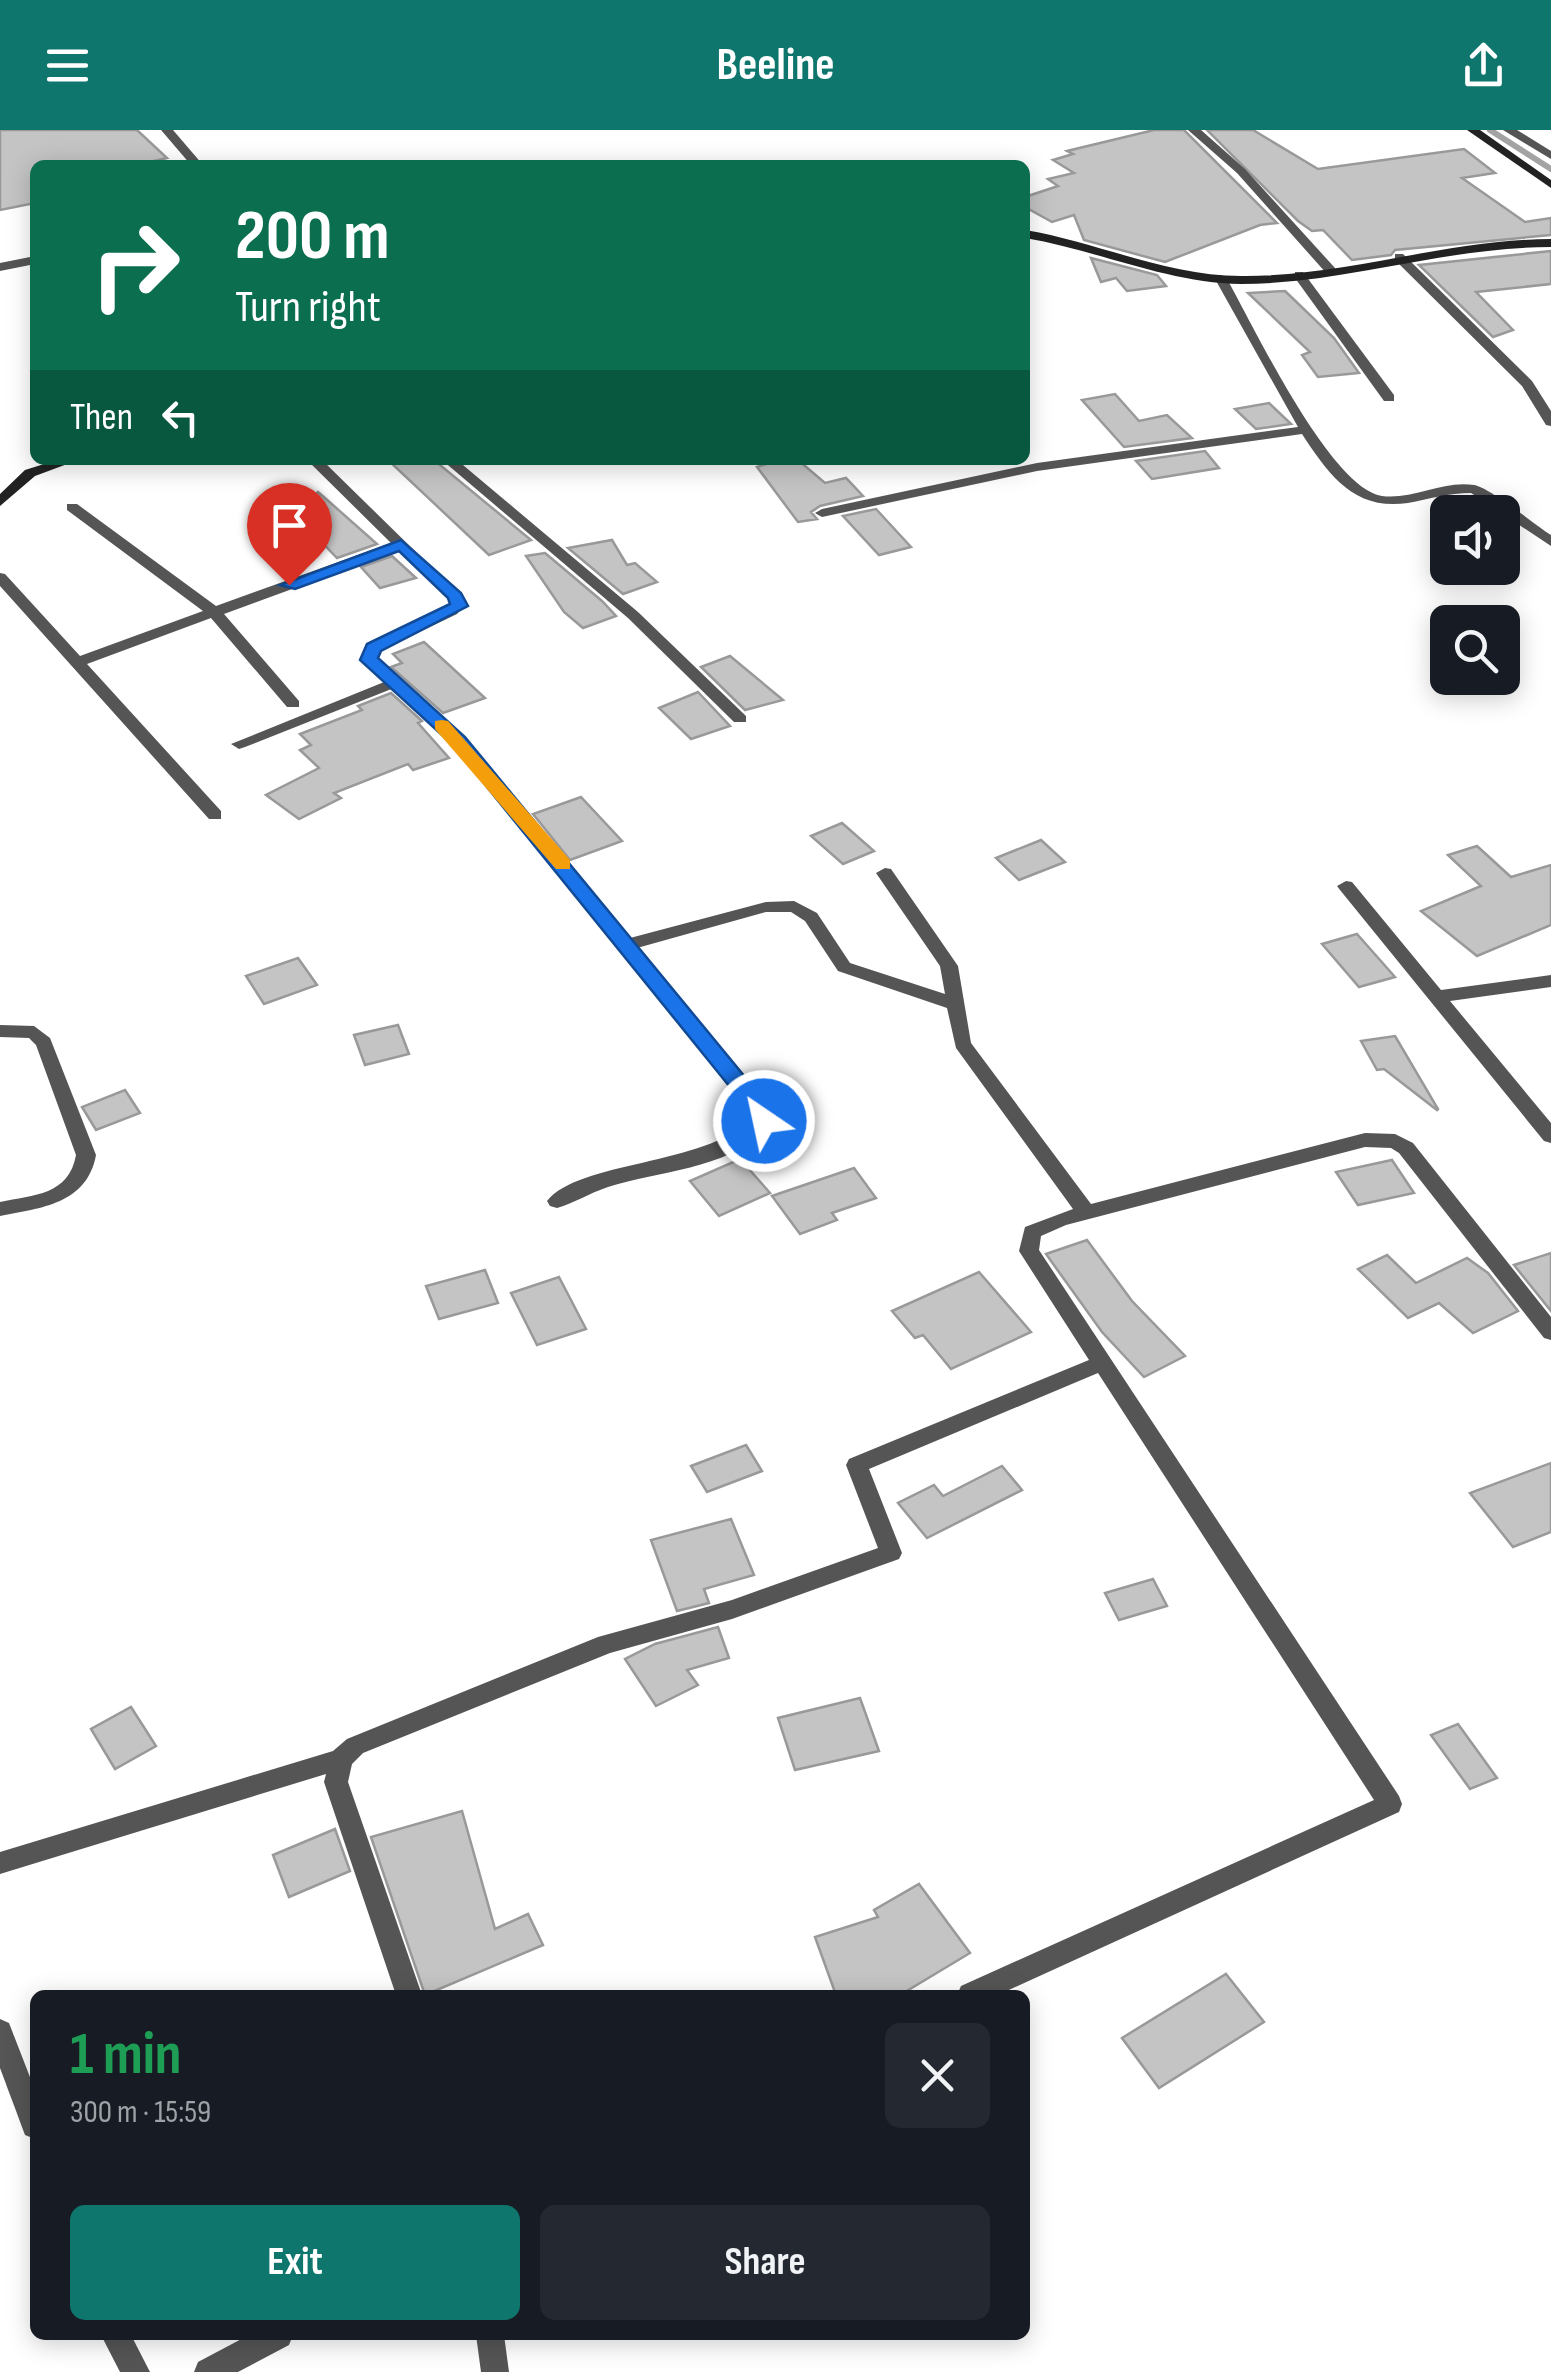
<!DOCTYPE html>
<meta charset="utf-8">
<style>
:root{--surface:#171b24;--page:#242831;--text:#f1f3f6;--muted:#9ea1a6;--accent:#0f766e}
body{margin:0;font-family:"Sofia Sans Condensed",sans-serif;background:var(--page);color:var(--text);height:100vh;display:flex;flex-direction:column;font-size:38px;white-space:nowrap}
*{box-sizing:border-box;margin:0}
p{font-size:32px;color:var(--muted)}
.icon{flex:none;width:55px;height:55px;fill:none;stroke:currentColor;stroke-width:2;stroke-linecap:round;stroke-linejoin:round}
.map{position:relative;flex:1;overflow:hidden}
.panel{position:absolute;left:30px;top:1860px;width:1000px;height:350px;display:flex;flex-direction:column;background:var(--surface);border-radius:15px;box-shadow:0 5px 25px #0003}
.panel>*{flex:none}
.guide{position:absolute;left:30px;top:30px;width:1000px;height:305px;border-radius:15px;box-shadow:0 5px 25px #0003;background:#0b6e4f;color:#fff;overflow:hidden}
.controls{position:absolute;left:1430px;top:365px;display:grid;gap:20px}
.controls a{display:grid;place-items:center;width:90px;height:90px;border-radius:15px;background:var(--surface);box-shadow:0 5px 25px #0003;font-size:50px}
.pin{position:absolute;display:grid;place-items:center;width:85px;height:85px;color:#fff;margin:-102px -42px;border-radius:50% 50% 50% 0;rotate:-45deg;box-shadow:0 0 10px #0007}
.pin .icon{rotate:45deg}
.me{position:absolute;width:110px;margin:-55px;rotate:326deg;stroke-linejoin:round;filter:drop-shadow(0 0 8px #0008)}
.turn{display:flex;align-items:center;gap:35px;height:210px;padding:0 40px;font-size:45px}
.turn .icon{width:130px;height:130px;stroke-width:2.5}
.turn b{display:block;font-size:70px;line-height:85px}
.then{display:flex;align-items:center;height:95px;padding:0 40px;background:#0003;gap:20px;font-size:38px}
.round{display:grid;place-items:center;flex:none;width:105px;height:105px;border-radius:15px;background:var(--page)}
.summary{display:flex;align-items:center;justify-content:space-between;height:170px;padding:0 40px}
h1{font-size:60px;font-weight:700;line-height:75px;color:#1e9e55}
.primary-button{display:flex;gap:20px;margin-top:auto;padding:20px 40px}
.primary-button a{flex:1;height:115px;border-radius:15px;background:var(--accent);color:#fff;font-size:40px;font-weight:700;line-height:115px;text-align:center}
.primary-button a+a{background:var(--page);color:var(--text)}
header{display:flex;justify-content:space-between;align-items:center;height:130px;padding:0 40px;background:var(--accent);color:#fff;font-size:45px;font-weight:700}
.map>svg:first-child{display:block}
</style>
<header><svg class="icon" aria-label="menu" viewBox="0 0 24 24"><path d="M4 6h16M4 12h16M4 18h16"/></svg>Beeline<svg class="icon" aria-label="share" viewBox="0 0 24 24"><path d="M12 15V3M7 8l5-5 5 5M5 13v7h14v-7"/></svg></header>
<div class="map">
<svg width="1551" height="2242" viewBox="0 0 1551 2242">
<rect width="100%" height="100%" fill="#fff"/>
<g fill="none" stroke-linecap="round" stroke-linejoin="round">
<polyline stroke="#a3a3a3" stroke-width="6" points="1490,0 1551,39"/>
</g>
<g fill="#c4c4c4" stroke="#999" stroke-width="2.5">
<polygon points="0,0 137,0 167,28 137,35 35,35 35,73 0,80"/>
<polygon points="1154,0 1184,0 1277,93 1260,95 1165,132 1084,110 1074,85 1052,92 1025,77 1025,67 1058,56 1048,49 1074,43 1053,30 1073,24 1067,21"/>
<polygon points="1207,0 1253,0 1318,39 1464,19 1495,43 1462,48 1525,92 1551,88 1551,105 1395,120 1391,125 1352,130 1323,100 1312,101 1298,91"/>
<polygon points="1551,121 1551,154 1476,162 1513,200 1493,207 1419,135"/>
<polygon points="1091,128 1157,145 1166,156 1127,161 1116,148 1101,152"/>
<polygon points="1285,161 1334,208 1359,243 1318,247 1302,225 1310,222 1248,163"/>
<polygon points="1115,264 1139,291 1167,285 1192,308 1124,317 1082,270"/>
<polygon points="1269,273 1291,294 1256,299 1235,279"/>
<polygon points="1205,321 1219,338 1152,349 1136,331"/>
<polygon points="388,330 434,330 531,410 489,425"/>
<polygon points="779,330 798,330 825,353 846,348 863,366 820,376 811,382 817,389 798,392 757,337"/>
<polygon points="318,362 325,368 377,414 337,428 291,380 305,375"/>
<polygon points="876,379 911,417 879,425 843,386"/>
<polygon points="612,410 627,435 635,433 657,452 623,464 568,418"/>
<polygon points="545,423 602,471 616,486 583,498 564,482 526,426"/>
<polygon points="392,426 416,448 380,458 361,437"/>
<polygon points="424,512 485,568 443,583 391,537 402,533 393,524"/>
<polygon points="730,526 783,570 745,580 701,537"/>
<polygon points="698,562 730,596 691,609 659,578"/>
<polygon points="391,563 422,591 418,593 449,628 413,640 408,634 334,663 341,668 299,689 266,665 319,638 300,620 311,615 300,604 362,580 358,576"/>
<polygon points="581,667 622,711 570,730 533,684"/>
<polygon points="842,693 874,721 843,734 811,706"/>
<polygon points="1041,710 1065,732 1019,750 996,728"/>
<polygon points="1477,716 1511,747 1551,735 1551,795 1477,826 1421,781 1481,756 1448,725"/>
<polygon points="1357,804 1395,847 1359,857 1322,814"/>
<polygon points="298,828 317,855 264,874 246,846"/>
<polygon points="398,895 409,924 365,935 354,905"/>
<polygon points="1395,906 1438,979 1437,980 1384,939 1377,940 1361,911"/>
<polygon points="125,960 140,983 96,1000 82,977"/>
<polygon points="740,1029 770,1063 719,1086 690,1051"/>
<polygon points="1392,1030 1414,1063 1358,1075 1336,1042"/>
<polygon points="854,1038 876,1068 832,1083 837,1090 800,1104 772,1066"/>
<polygon points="1087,1110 1132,1171 1185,1226 1144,1247 1102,1202 1046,1124"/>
<polygon points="1551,1123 1551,1181 1514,1135"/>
<polygon points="1387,1125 1416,1153 1467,1128 1488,1143 1518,1181 1473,1203 1439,1173 1408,1188 1358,1139"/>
<polygon points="485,1140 498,1173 439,1189 426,1156"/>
<polygon points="979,1142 1031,1202 951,1239 923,1205 915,1208 892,1181"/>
<polygon points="559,1147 586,1199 537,1215 511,1163"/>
<polygon points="746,1315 762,1341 707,1362 691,1336"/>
<polygon points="1551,1333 1551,1402 1513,1417 1470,1363"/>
<polygon points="1002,1336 1022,1360 927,1408 898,1373 934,1355 943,1366"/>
<polygon points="731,1389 754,1445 704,1459 709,1473 677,1481 651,1410"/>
<polygon points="1153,1449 1167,1476 1119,1490 1105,1463"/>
<polygon points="718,1497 729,1528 687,1540 698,1555 656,1576 625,1529 655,1514"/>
<polygon points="860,1568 879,1621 795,1640 778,1588"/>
<polygon points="131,1577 156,1616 115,1639 91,1599"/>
<polygon points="1458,1594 1497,1648 1470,1659 1431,1605"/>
<polygon points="462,1681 495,1799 528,1784 543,1815 425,1865 371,1707"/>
<polygon points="335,1699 350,1741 289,1767 273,1725"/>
<polygon points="919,1754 970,1823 900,1865 836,1865 815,1807 878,1787 874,1780"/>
<polygon points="1226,1844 1264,1892 1159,1958 1122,1908"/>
</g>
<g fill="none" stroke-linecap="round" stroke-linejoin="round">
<polygon fill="#555" fill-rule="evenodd" points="394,548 402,553 399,556 245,617 239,619 231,614"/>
<g fill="#555" fill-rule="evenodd">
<polygon points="161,0 173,0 203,35 191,35"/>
<polygon points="1188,0 1201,0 1245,39 1335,138 1335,144 1327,144 1237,43"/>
<polygon points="1503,0 1517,0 1551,21 1551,29"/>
<polygon points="1395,124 1403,124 1532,251 1551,281 1551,296 1546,295 1522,256 1395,130"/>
<polygon points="35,126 35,134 0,141 0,133"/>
<polygon points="1295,142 1303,142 1394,265 1394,271 1384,271 1295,148"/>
<path d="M1221 145 1227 149C1253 195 1330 358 1382 366 1412 370 1443 350 1474 355 1489 357 1535 395 1551 405V416L1471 363C1449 363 1429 369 1408 373 1354 381 1329 345 1302 304L1037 341 822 387 815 383 822 379 1037 333 1298 297 1215 149Z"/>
<path d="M307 330H322L467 472 457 484 380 521 376 529 465 608 630 808 766 772 794 771 817 783 850 833 945 864 940 836 876 743 885 738 891 739 958 836 971 913 1091 1074 1365 1003 1395 1004 1413 1013 1551 1187V1210L1544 1208 1399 1023 1391 1018 1365 1017 1066 1095 1041 1106 1039 1120 1399 1666 1402 1674 1399 1682 998 1865H957L961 1856 1374 1670 1098 1243 869 1339 902 1423 899 1429 732 1489 610 1523 363 1623 352 1634 348 1652 422 1865H396L324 1652 326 1644 0 1744V1722L333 1621 347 1609 598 1507 732 1470 878 1418 846 1335 849 1329 1089 1230 1019 1121 1025 1097 1073 1079 956 918 947 878 838 841 805 791 791 782H766L637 818 769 977 772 991C738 1039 660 1040 608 1057 590 1063 574 1073 557 1078L550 1076 547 1071C579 1031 702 1036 753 989V983L453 614 360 530 368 515 447 478 452 472 398 420 224 484 299 571V577H287L211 488 87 534 221 681V689H209L0 456V443L5 444 80 526 203 481 67 380V374H77L216 476 391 413Z"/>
<polygon points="442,330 457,330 638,482 746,586 746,592 734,592 628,488"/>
<polygon points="1346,751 1352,752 1441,860 1551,845 1551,857 1450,871 1551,993 1551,1013 1544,1011 1340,760 1337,756"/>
<path d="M0 895 34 896 50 908 96 1025C87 1074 41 1078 0 1086V1072C34 1065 69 1065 76 1025L36 915 29 908 0 907Z"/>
<polygon points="0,1889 9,1893 35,1960 35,2009 25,2005 0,1938"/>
<polygon points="101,2205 131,2205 150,2242 120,2242"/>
<polygon points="249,2205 293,2205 289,2215 238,2242 194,2242 198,2232"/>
<polygon points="476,2205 504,2205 509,2242 481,2242"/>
</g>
<g fill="#222" fill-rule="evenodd">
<polygon points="1467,0 1480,0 1551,50 1551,58"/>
<path d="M1025 100C1097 112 1167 146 1241 146 1344 147 1444 110 1551 109V117C1444 117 1344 154 1241 154 1167 153 1097 120 1025 108Z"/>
<polygon points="57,330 78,330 35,346 0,376 0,364 25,340"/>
</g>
</g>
<polygon fill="#1a73e8" stroke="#114b97" stroke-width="2.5" points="401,410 461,463 468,476 381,521 378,528 465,607 769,976 774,991 771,997 756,997 751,983 453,615 360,530 367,514 450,474 448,468 399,421 295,459 280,455"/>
<polygon fill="#f59e0b" points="442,590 448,591 570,730 570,739 556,739 435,599 435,591"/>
</svg>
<div class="controls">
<a><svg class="icon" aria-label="sound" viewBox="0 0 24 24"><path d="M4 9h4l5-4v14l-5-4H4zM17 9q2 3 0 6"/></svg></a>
<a><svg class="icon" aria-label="search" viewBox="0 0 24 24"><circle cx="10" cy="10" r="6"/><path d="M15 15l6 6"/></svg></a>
</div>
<div class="pin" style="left:289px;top:455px;background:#d93025"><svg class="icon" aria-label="arrive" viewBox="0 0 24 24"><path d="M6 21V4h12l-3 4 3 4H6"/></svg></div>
<svg class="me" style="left:764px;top:991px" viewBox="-20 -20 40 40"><circle r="17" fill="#1a73e8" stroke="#fff" stroke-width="3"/><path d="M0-11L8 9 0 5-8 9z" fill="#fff"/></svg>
<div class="guide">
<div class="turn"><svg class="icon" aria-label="right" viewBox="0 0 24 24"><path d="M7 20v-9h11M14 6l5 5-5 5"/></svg><div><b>200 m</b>Turn right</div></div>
<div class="then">Then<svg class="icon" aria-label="left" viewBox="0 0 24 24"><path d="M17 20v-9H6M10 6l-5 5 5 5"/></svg></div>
</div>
<section class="panel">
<div class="summary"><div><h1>1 min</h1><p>300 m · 15:59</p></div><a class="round"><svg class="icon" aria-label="close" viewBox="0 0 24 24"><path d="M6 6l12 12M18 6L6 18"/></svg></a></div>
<div class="primary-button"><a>Exit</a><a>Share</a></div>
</section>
</div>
